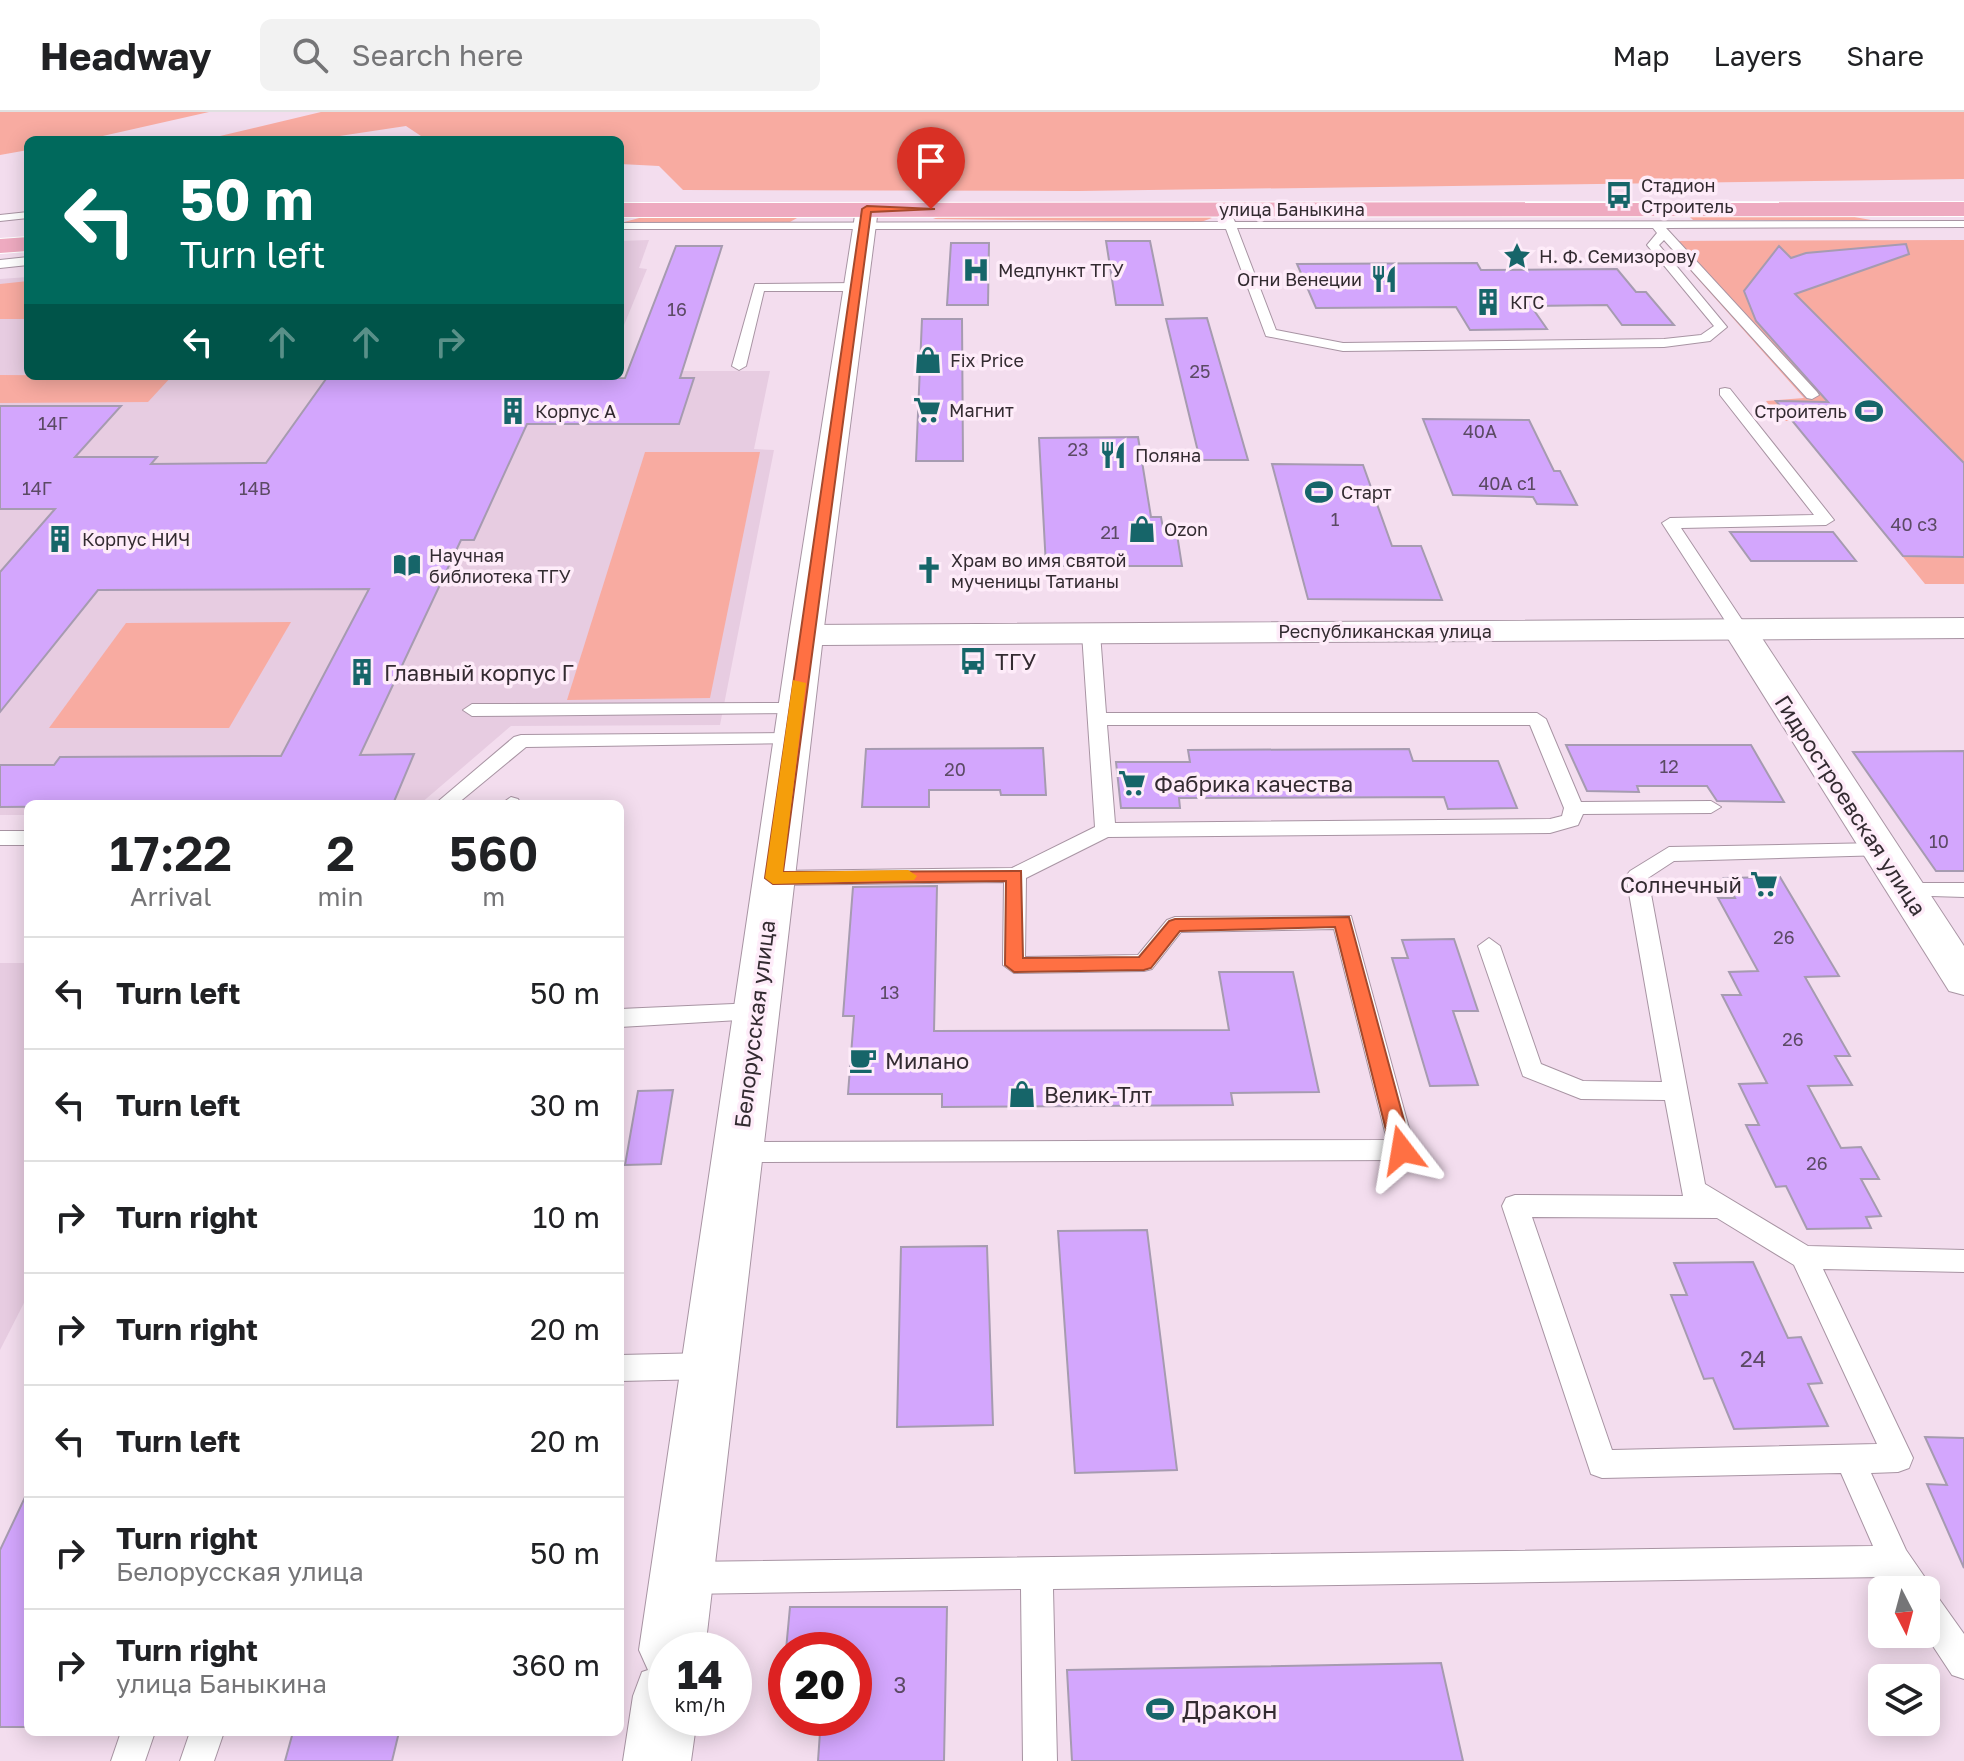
<!DOCTYPE html>
<meta charset="utf-8">
<style>
:root{--surface:#fff;--page:#f2f2f2;--text:#202124;--muted:#757577;--line:#e0e0e0}
body{margin:0;font-family:"Golos Text",sans-serif;background:var(--page);color:var(--text);height:100vh;display:flex;flex-direction:column;font-size:30px;white-space:nowrap}
*{box-sizing:border-box;margin:0}
p{font-size:26px;color:var(--muted)}
.icon{flex:none;width:44px;height:44px;fill:none;stroke:currentColor;stroke-width:2;stroke-linecap:round;stroke-linejoin:round}
.map{position:relative;flex:1;overflow:hidden}
.drawer{position:absolute;left:24px;top:688px;width:600px;height:936px;display:flex;flex-direction:column;background:var(--surface);border-radius:12px;box-shadow:0 4px 20px #0003}
.drawer>*{flex:none}
.hud{position:absolute;left:24px;top:24px;width:600px;height:244px;border-radius:12px;box-shadow:0 4px 20px #0003;background:#00695c;color:#fff;overflow:hidden}
.needle{width:52px;rotate:174deg}
.fabs{position:absolute;left:1868px;top:1464px;display:grid;gap:16px}
.fabs a{display:grid;place-items:center;width:72px;height:72px;border-radius:12px;background:var(--surface);box-shadow:0 4px 20px #0003;font-size:40px}
.speed{position:absolute;left:648px;top:1520px;display:flex;gap:16px;font-size:40px;font-weight:700;text-align:center}
.speed>*{display:grid;place-content:center;width:104px;height:104px;border-radius:50%;background:var(--surface);box-shadow:0 4px 20px #0003;line-height:1}
.speed small{font-size:20px;font-weight:400}
.speed .limit{border:12px solid #d22;background:#fff;color:#111}
.pin{position:absolute;display:grid;place-items:center;width:68px;height:68px;color:#fff;margin:-82px -34px;border-radius:50% 50% 50% 0;rotate:-45deg;box-shadow:0 0 8px #0007}
.pin .icon{rotate:45deg}
.me{position:absolute;width:88px;margin:-44px;rotate:346deg;stroke-linejoin:round;filter:drop-shadow(0 0 6px #0008)}
.turn{display:flex;align-items:center;gap:28px;height:168px;padding:0 24px;font-size:36px}
.turn .icon{width:104px;height:104px;stroke-width:2.5}
.turn b{display:block;font-size:56px;line-height:68px}
.lanes{display:flex;align-items:center;height:76px;padding:0 24px;background:#0003;justify-content:center;gap:40px;direction:ltr}
.lanes .off{opacity:.35}
.eta{display:flex;justify-content:space-evenly;align-items:center;height:136px;text-align:center}
.eta b{font-size:48px;font-weight:600;line-height:56px}
ul{padding:0;list-style:none}
li{display:flex;align-items:center;gap:24px;height:112px;padding:0 24px;border-top:2px solid var(--line)}
li div{flex:1}
li b{display:block;font-size:30px}
li em{font-style:normal}
header{display:flex;align-items:center;gap:48px;box-sizing:border-box;height:112px;padding:0 40px;background:var(--surface);border-bottom:2px solid var(--line)}
header strong{font-size:38px}
nav{display:flex;gap:44px;margin-inline-start:auto;font-size:28px}
.search{width:560px;height:72px;background:var(--page);display:flex;align-items:center;gap:20px;box-sizing:border-box;padding:0 28px;border-radius:12px;color:var(--muted);font-size:30px}
.map>svg:first-child{display:block}
</style>
<header>
<strong>Headway</strong>
<div class="search"><svg class="icon" aria-label="search" viewBox="0 0 24 24"><circle cx="10" cy="10" r="6"/><path d="M15 15l6 6"/></svg>Search here</div>
<nav><a>Map</a><a>Layers</a><a>Share</a></nav>
</header>
<div class="map">
<svg width="1964" height="1649" viewBox="0 0 1964 1649">
<rect width="100%" height="100%" fill="#f3ddee"/>
<g fill="#e7cce1">
<polygon points="649,128 639,156 647,157 620,223 620,129"/>
<polygon points="28,165 28,264 671,266 673,259 770,259 754,337 774,338 720,613 511,614 420,692 28,692 28,703 0,703 0,167"/>
<polygon points="0,851 28,851 28,1183 0,1238"/>
</g>
<g fill="#f8aba1">
<polygon points="0,0 209,0 85,28 28,28 28,38 0,43"/>
<polygon points="321,0 1964,0 1964,67 1078,79 683,78 659,54 620,52 620,28 427,28 406,14 313,28 203,28"/>
<polygon points="1687,102 1838,102 1871,108 1693,108"/>
<polygon points="1206,103 1212,106 1201,110 933,107 941,104"/>
<polygon points="647,104 794,104 797,106 790,110 624,110"/>
<polygon points="1964,128 1964,472 1925,472 1792,309 1781,309 1766,289 1804,286 1664,129"/>
<polygon points="28,169 28,207 0,207 0,172"/>
<polygon points="0,263 172,264 148,290 0,291"/>
<polygon points="645,340 760,340 710,586 567,588"/>
<polygon points="291,510 229,616 49,616 126,511"/>
</g>
<g fill="#d3a6fd" stroke="#a69bb0" stroke-width="2">
<polygon points="1106,129 1150,129 1163,193 1116,193"/>
<polygon points="951,131 989,131 988,193 947,193"/>
<polygon points="1906,132 1909,142 1795,182 1964,351 1964,445 1903,444 1776,289 1828,290 1756,209 1744,179 1779,134 1791,146 1806,141"/>
<polygon points="676,134 722,134 680,266 694,266 679,312 527,312 474,428 461,428 360,643 414,642 393,692 0,695 0,653 54,653 60,645 281,644 369,477 98,478 0,600 0,460 55,397 0,397 0,294 121,294 75,345 157,345 151,352 266,351 326,267 625,266"/>
<polygon points="1477,151 1481,158 1617,157 1636,180 1646,180 1674,213 1622,213 1607,193 1531,194 1547,217 1470,218 1456,195 1316,196 1297,152"/>
<polygon points="1207,206 1248,348 1200,348 1166,207"/>
<polygon points="922,207 962,207 963,349 916,349"/>
<polygon points="1423,307 1529,308 1554,359 1560,359 1577,393 1537,392 1533,385 1453,383"/>
<polygon points="1138,325 1151,405 1161,405 1163,416 1176,416 1182,454 1046,454 1039,326"/>
<polygon points="1272,352 1363,353 1392,434 1421,434 1442,488 1308,487"/>
<polygon points="1730,420 1833,420 1856,449 1751,449"/>
<polygon points="1566,633 1751,633 1784,690 1717,689 1707,674 1637,674 1639,680 1587,679"/>
<polygon points="1043,636 1046,683 1001,683 1000,678 929,678 929,695 862,695 866,637"/>
<polygon points="1409,637 1413,649 1498,649 1517,696 1448,697 1444,685 1179,686 1180,696 1121,696 1116,650 1190,650 1188,638"/>
<polygon points="1964,639 1964,759 1936,759 1853,640"/>
<polygon points="1780,765 1839,864 1805,865 1850,944 1835,944 1852,973 1808,974 1841,1036 1861,1035 1879,1067 1861,1067 1881,1104 1866,1105 1871,1116 1807,1117 1786,1074 1776,1075 1746,1013 1759,1013 1739,972 1767,971 1722,883 1741,883 1729,860 1758,859 1718,786 1735,786 1724,766"/>
<polygon points="937,774 934,919 1229,918 1219,860 1293,860 1319,980 1231,981 1233,993 942,995 942,982 848,982 854,904 843,904 853,775"/>
<polygon points="1454,827 1478,899 1453,899 1478,973 1430,974 1392,846 1408,846 1402,828"/>
<polygon points="673,978 661,1052 625,1053 638,979"/>
<polygon points="1147,1118 1177,1358 1075,1361 1058,1119"/>
<polygon points="987,1134 993,1313 897,1315 901,1135"/>
<polygon points="1753,1150 1788,1226 1801,1225 1822,1271 1808,1272 1828,1314 1734,1317 1713,1266 1704,1267 1671,1183 1687,1183 1674,1151"/>
<polygon points="1925,1325 1964,1326 1964,1456 1927,1372 1947,1373"/>
<polygon points="28,1379 28,1615 0,1615 0,1438"/>
<polygon points="790,1495 947,1495 944,1649 818,1649 821,1606 854,1606 854,1538 786,1538"/>
<polygon points="1441,1551 1463,1649 1072,1649 1067,1558"/>
<polygon points="293,1620 399,1620 392,1649 285,1649"/>
</g>
<g fill="none" stroke-linecap="round" stroke-linejoin="round">
<g stroke="#a894a3" stroke-width="2">
<g id="service">
<path d="M1221 97H1229L1235 110 1964 109V115L1666 116 1817 280 1819 283 1812 287 1807 286 1664 128 1659 133 1727 215 1710 229 1664 235 1343 239 1266 224 1226 117H620V111L1223 110ZM1237 116H1653L1657 121 1647 133 1714 214 1701 223 1664 227 1343 231 1276 218Z"/>
<polygon points="28,100 28,106 0,109 0,103"/>
<polygon points="28,145 28,153 0,156 0,148"/>
<polygon points="755,172 856,171 862,175 856,179 764,179 746,254 739,258 732,254"/>
<polygon points="1725,276 1730,277 1834,408 1826,413 1681,416 1748,517 1739,522 1733,521 1662,411 1670,406 1814,403 1720,283 1720,277"/>
<path d="M1091 516 1100 521 1106 601H1537L1546 607 1581 690 1711 689 1721 695 1711 701 1583 702 1578 713 1550 721 1108 725 1026 766 1025 845 1138 843 1167 808 1175 805 1351 804 1415 1038 1411 1045 1402 1048 738 1050 729 1047 725 1040 729 1033 738 1030 1387 1028 1334 817 1181 820 1152 857 1144 859 1014 861 1003 853 1004 770 773 773 762 766 773 759 1012 756 1095 715 1082 521ZM1107 613H1530L1564 696 1562 704 1550 707 1115 711Z"/>
<polygon points="795,591 804,597 802,601 472,604 463,598 472,592"/>
<polygon points="791,621 798,623 801,627 798,631 526,635 457,692 435,692 514,625 521,623"/>
<polygon points="511,685 518,687 521,692 501,692"/>
<rect x="0" y="719" width="28" height="14"/>
<path d="M1879 731 1886 733 1889 738 1886 743 1674 749 1648 766 1705 1072 1808 1134 1964 1138V1160L1823 1157 1913 1346 1909 1356 1898 1360 1871 1361 1906 1438 1926 1467 1930 1481 1937 1484 1964 1522V1567L1952 1563 1925 1522 1926 1478H1896L1887 1465 1053 1477 1057 1649H1023L1021 1477 684 1482 673 1477 668 1466 673 1455 684 1450 1873 1434 1841 1361 1602 1366 1591 1362 1502 1094 1506 1086 1515 1083 1683 1084 1665 988 1581 987 1523 964 1478 834 1489 826 1500 834 1541 952 1583 969 1662 970 1626 764 1630 759 1669 735ZM1532 1105 1717 1106 1794 1153 1877 1332 1612 1338Z"/>
<polygon points="1907,771 1964,771 1964,785 1899,783 1896,778"/>
<polygon points="756,891 764,893 768,899 764,905 756,907 620,915 620,897"/>
<polygon points="708,1241 718,1245 722,1254 718,1263 708,1267 620,1269 620,1243"/>
<polygon points="121,1620 155,1620 145,1649 111,1649"/>
<polygon points="190,1620 224,1620 214,1649 180,1649"/>
</g>
</g>
<g stroke="#a894a3" stroke-width="2">
<g id="minor">
<polygon points="867,91 878,97 823,523 818,530 806,533 794,530 789,523 856,97"/>
<polygon points="1739,507 1751,510 1756,517 1964,834 1964,883 1949,879 1722,517 1727,510"/>
</g>
</g>
<g stroke="#a894a3" stroke-width="2">
<polygon id="tertiary" points="1964,506 1964,526 822,533 705,1538 666,1538 666,1606 697,1606 691,1649 623,1649 633,1584 642,1560 648,1558 639,1538 789,523 794,516 806,513"/>
</g>
<g stroke="#fff" stroke-width="2">
<g id="primary">
<polygon points="1964,90 1964,104 620,105 620,91"/>
<polygon points="28,125 28,139 0,141 0,127"/>
</g>
</g>
<use href="#service" fill="#fff" fill-rule="evenodd"/>
<use href="#minor" fill="#fff" fill-rule="evenodd"/>
<use href="#tertiary" fill="#fff" fill-rule="evenodd"/>
<use href="#primary" fill="#eeaac0" fill-rule="evenodd"/>
</g>
<polygon fill="#ff7043" stroke="#a6492c" stroke-width="2" points="867,94 935,97 871,100 783,760 1021,759 1023,846 1139,845 1169,809 1175,807 1349,805 1412,1038 1409,1044 1402,1047 1391,1038 1335,815 1180,819 1151,856 1144,858 1014,860 1005,853 1006,769 773,772 765,766 862,97"/>
<polygon fill="#f59e0b" points="793,568 806,571 783,760 908,758 917,764 914,768 773,772 765,766"/>
<defs>
<g id="bus-bare" transform="scale(2.16)"><path d="M-5-6H5V4H4V6H2V4H-2V6H-4V4H-5ZM-3.5-4V0h7V-4ZM-3.5 1.2v1.5H-2V1.2ZM2 1.2v1.5H3.5V1.2Z" fill="#166569" stroke="#feecf9" stroke-width="2.5" paint-order="stroke"/></g>
<g id="sight-bare" transform="scale(2.16)"><path d="M0-6L1.8-2.2L6-1.7L2.9 1.2L3.7 5.4L0 3.3L-3.7 5.4L-2.9 1.2L-6-1.7L-1.8-2.2Z" fill="#166569" stroke="#feecf9" stroke-width="2.5" paint-order="stroke"/></g>
<g id="hospital-bare" transform="scale(2.16)"><path d="M-5-5h3v3.5h4V-5h3V5h-3V1.5h-4V5h-3Z" fill="#166569" stroke="#feecf9" stroke-width="2.5" paint-order="stroke"/></g>
<g id="restaurant-bare" transform="scale(2.16)"><path d="M-5-6h1v4h1v-4h1v4h1v-4h1v5L-1.5 .5V6h-2V.5L-5-1ZM5-6V6H3V1.5H1.5Q1.5-4 5-6Z" fill="#166569" stroke="#feecf9" stroke-width="2.5" paint-order="stroke"/></g>
<g id="building-bare" transform="scale(2.16)"><path d="M-4-6H4V6H1V3H-1V6H-4ZM-2.5-4.3h1.7v1.8h-1.7ZM.8-4.3h1.7v1.8H.8ZM-2.5-1h1.7V.8h-1.7ZM.8-1h1.7V.8H.8Z" fill="#166569" stroke="#feecf9" stroke-width="2.5" paint-order="stroke"/></g>
<g id="shop-bare" transform="scale(2.16)"><path d="M-5-2.5h2.3a2.7 3.5 0 0 1 5.4 0H5L5.5 6h-11ZM-1.5-2.5h3a1.5 2.3 0 0 0-3 0Z" fill="#166569" stroke="#feecf9" stroke-width="2.5" paint-order="stroke"/></g>
<g id="supermarket-bare" transform="scale(2.16)"><path d="M-6-5.5h2.5l.6 2H6L4.5 2H-2.5L-4.4-4H-6ZM-1.5 3.2a1.3 1.3 0 1 0 .1 0ZM3 3.2a1.3 1.3 0 1 0 .1 0Z" fill="#166569" stroke="#feecf9" stroke-width="2.5" paint-order="stroke"/></g>
<g id="stadium-bare" transform="scale(2.16)"><path d="M0-5a6.5 5 0 1 0 0 10a6.5 5 0 1 0 0-10ZM-3.5-1.8h7v3.6h-7Z" fill="#166569" stroke="#feecf9" stroke-width="2.5" paint-order="stroke"/></g>
<g id="library-bare" transform="scale(2.16)"><path d="M-6-4Q-3-5.5-.7-3.5V5Q-3 3-6 4ZM6-4Q3-5.5 .7-3.5V5Q3 3 6 4Z" fill="#166569" stroke="#feecf9" stroke-width="2.5" paint-order="stroke"/></g>
<g id="church-bare" transform="scale(2.16)"><path d="M-1.2-6h2.4v3.5h3.3v2.4h-3.3V6h-2.4V-.1h-3.3v-2.4h3.3Z" fill="#166569" stroke="#feecf9" stroke-width="2.5" paint-order="stroke"/></g>
<g id="cafe-bare" transform="scale(2.16)"><path d="M-5.5-4.5H6V0H3Q3 3.5 0 3.5H-2.5Q-5.5 3.5-5.5 0ZM3-3.2v2h1.7v-2ZM-6 4.5H4V6H-6Z" fill="#166569" stroke="#feecf9" stroke-width="2.5" paint-order="stroke"/></g>
</defs>
<g fill-rule="evenodd">
<use href="#bus-bare" x="1619" y="83"/>
<use href="#sight-bare" x="1517" y="144"/>
<use href="#hospital-bare" x="976" y="158"/>
<use href="#restaurant-bare" x="1384" y="167"/>
<use href="#building-bare" x="1488" y="190"/>
<use href="#shop-bare" x="928" y="248"/>
<use href="#supermarket-bare" x="927" y="298"/>
<use href="#building-bare" x="513" y="299"/>
<use href="#stadium-bare" x="1869" y="299"/>
<use href="#restaurant-bare" x="1113" y="343"/>
<use href="#stadium-bare" x="1319" y="380"/>
<use href="#shop-bare" x="1142" y="417"/>
<use href="#building-bare" x="60" y="427"/>
<use href="#library-bare" x="407" y="453"/>
<use href="#church-bare" x="929" y="458"/>
<use href="#bus-bare" x="973" y="549"/>
<use href="#building-bare" x="362" y="560"/>
<use href="#supermarket-bare" x="1132" y="671"/>
<use href="#supermarket-bare" x="1764" y="772"/>
<use href="#cafe-bare" x="863" y="948"/>
<use href="#shop-bare" x="1022" y="982"/>
<use href="#stadium-bare" x="1160" y="1597"/>
</g>
<g text-anchor="middle" dominant-baseline="central" stroke-width="7" stroke-linejoin="round" paint-order="stroke">
<g font-size="18" fill="#332b31" stroke="#feecf9" text-anchor="start">
<text x="1641" y="73">Стадион<tspan x="1641" dy="21">Строитель</tspan></text>
<text x="1539" y="144">Н. Ф. Семизорову</text>
<text x="998" y="158">Медпункт ТГУ</text>
<text x="1362" y="167" text-anchor="end">Огни Венеции</text>
<text x="1510" y="190">КГС</text>
<text x="950" y="248">Fix Price</text>
<text x="949" y="298">Магнит</text>
<text x="535" y="299">Корпус А</text>
<text x="1847" y="299" text-anchor="end">Строитель</text>
<text x="1135" y="343">Поляна</text>
<text x="1341" y="380">Старт</text>
<text x="1164" y="417">Ozon</text>
<text x="82" y="427">Корпус НИЧ</text>
<text x="429" y="443">Научная<tspan x="429" dy="21">библиотека ТГУ</tspan></text>
<text x="951" y="448">Храм во имя святой<tspan x="951" dy="21">мученицы Татианы</tspan></text>
</g>
<g font-size="18" fill="#332b31" stroke="#feecf9">
<text x="1292" y="97">улица Баныкина</text>
<text x="1385" y="519">Республиканская улица</text>
</g>
<g font-size="18" fill="#5b4a64">
<text x="677" y="197">16</text>
<text x="1200" y="259">25</text>
<text x="53" y="311">14Г</text>
<text x="1480" y="319">40А</text>
<text x="1078" y="337">23</text>
<text x="1507" y="371">40А с1</text>
<text x="37" y="376">14Г</text>
<text x="255" y="376">14В</text>
<text x="1335" y="407">1</text>
<text x="1914" y="412">40 с3</text>
<text x="1110" y="420">21</text>
<text x="1669" y="654">12</text>
<text x="955" y="657">20</text>
<text x="1939" y="729">10</text>
<text x="1784" y="825">26</text>
<text x="890" y="880">13</text>
<text x="1793" y="927">26</text>
<text x="1817" y="1051">26</text>
</g>
<g font-size="22" fill="#332b31" stroke="#feecf9" text-anchor="start">
<text x="995" y="549">ТГУ</text>
<text x="384" y="560">Главный корпус Г</text>
<text x="1154" y="671">Фабрика качества</text>
<text x="1742" y="772" text-anchor="end">Солнечный</text>
<text x="885" y="948">Милано</text>
<text x="1044" y="982">Велик-Тлт</text>
</g>
<g font-size="22" fill="#332b31" stroke="#feecf9">
<text transform="translate(1851 693) rotate(57)">Гидростроевская улица</text>
<text transform="translate(754 912) rotate(-83)">Белорусская улица</text>
</g>
<g font-size="22" fill="#5b4a64">
<text x="1753" y="1246">24</text>
<text x="900" y="1572">3</text>
</g>
<g font-size="26" fill="#332b31" stroke="#feecf9" text-anchor="start">
<text x="1182" y="1597">Дракон</text>
</g>
</g>
</svg>
<div class="fabs">
<a><svg class="needle" viewBox="-14 -14 28 28"><path d="M0-13l5 13h-10z" fill="#e53935"/><path d="M0 13l5-13h-10z" fill="#757577"/></svg></a>
<a><svg class="icon" aria-label="layers" viewBox="0 0 24 24"><path d="M12 4l9 5-9 5-9-5zM3 14l9 5 9-5"/></svg></a>
</div>
<div class="speed"><div>14<small>km/h</small></div><div class="limit">20</div></div>
<div class="pin" style="left:931px;top:97px;background:#d93025"><svg class="icon" aria-label="arrive" viewBox="0 0 24 24"><path d="M6 21V4h12l-3 4 3 4H6"/></svg></div>
<svg class="me" style="left:1402px;top:1038px" viewBox="-20 -20 40 40"><path d="M0-17L14 15 0 8-14 15z" fill="#ff7043" stroke="#fff" stroke-width="4"/></svg>
<div class="hud">
<div class="turn"><svg class="icon" aria-label="left" viewBox="0 0 24 24"><path d="M17 20v-9H6M10 6l-5 5 5 5"/></svg><div><b>50 m</b>Turn left</div></div>
<div class="lanes"><svg class="icon" aria-label="left" viewBox="0 0 24 24"><path d="M17 20v-9H6M10 6l-5 5 5 5"/></svg><svg class="icon off" aria-label="ahead" viewBox="0 0 24 24"><path d="M12 20V5M6 11l6-6 6 6"/></svg><svg class="icon off" aria-label="ahead" viewBox="0 0 24 24"><path d="M12 20V5M6 11l6-6 6 6"/></svg><svg class="icon off" aria-label="right" viewBox="0 0 24 24"><path d="M7 20v-9h11M14 6l5 5-5 5"/></svg></div>
</div>
<section class="drawer">
<div class="eta">
<div><b>17:22</b><p>Arrival</p></div>
<div><b>2</b><p>min</p></div>
<div><b>560</b><p>m</p></div>
</div>
<ul>
<li><svg class="icon" aria-label="left" viewBox="0 0 24 24"><path d="M17 20v-9H6M10 6l-5 5 5 5"/></svg><div><b>Turn left</b></div><em>50 m</em></li>
<li><svg class="icon" aria-label="left" viewBox="0 0 24 24"><path d="M17 20v-9H6M10 6l-5 5 5 5"/></svg><div><b>Turn left</b></div><em>30 m</em></li>
<li><svg class="icon" aria-label="right" viewBox="0 0 24 24"><path d="M7 20v-9h11M14 6l5 5-5 5"/></svg><div><b>Turn right</b></div><em>10 m</em></li>
<li><svg class="icon" aria-label="right" viewBox="0 0 24 24"><path d="M7 20v-9h11M14 6l5 5-5 5"/></svg><div><b>Turn right</b></div><em>20 m</em></li>
<li><svg class="icon" aria-label="left" viewBox="0 0 24 24"><path d="M17 20v-9H6M10 6l-5 5 5 5"/></svg><div><b>Turn left</b></div><em>20 m</em></li>
<li><svg class="icon" aria-label="right" viewBox="0 0 24 24"><path d="M7 20v-9h11M14 6l5 5-5 5"/></svg><div><b>Turn right</b><p>Белорусская улица</p></div><em>50 m</em></li>
<li><svg class="icon" aria-label="right" viewBox="0 0 24 24"><path d="M7 20v-9h11M14 6l5 5-5 5"/></svg><div><b>Turn right</b><p>улица Баныкина</p></div><em>360 m</em></li>
</ul>
</section>
</div>
